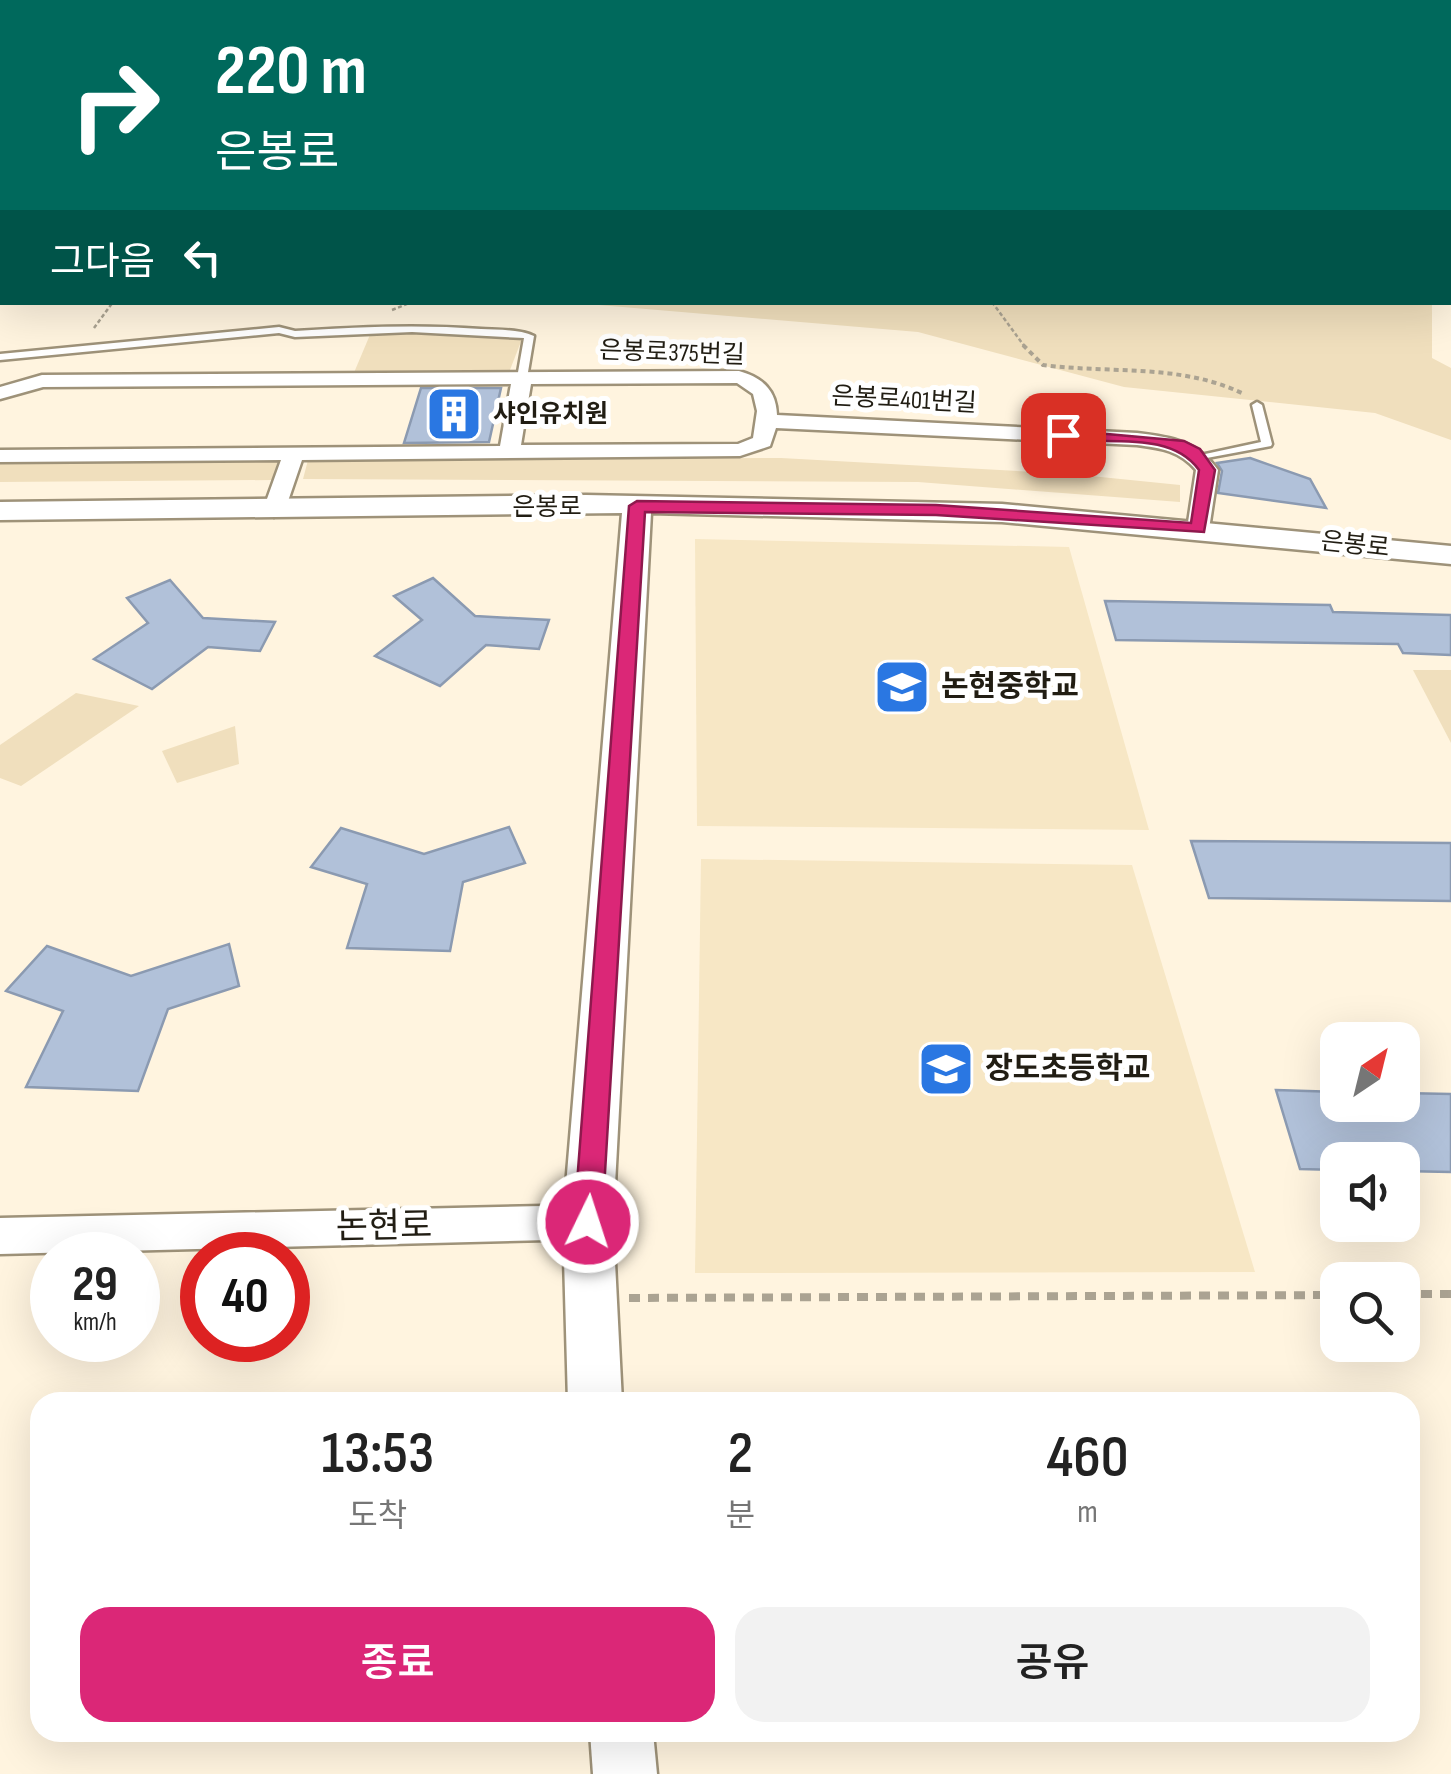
<!DOCTYPE html>
<html lang="ko">
<meta charset="utf-8">
<style>
:root{--surface:#fff;--page:#f2f2f2;--text:#222;--muted:#767676;--accent:#db2777}
body{margin:0;font-family:"Sofia Sans Condensed","Noto Sans KR",sans-serif;background:var(--page);color:var(--text);height:100vh;display:flex;flex-direction:column;font-size:38px;white-space:nowrap}
*{box-sizing:border-box;margin:0}
p{font-size:32px;color:var(--muted)}
.icon{flex:none;width:55px;height:55px;fill:none;stroke:currentColor;stroke-width:2;stroke-linecap:round;stroke-linejoin:round}
.map{position:relative;flex:1;overflow:hidden}
.side{position:absolute;left:30px;top:1392px;width:1390px;height:350px;display:flex;flex-direction:column;background:var(--surface);border-radius:30px;box-shadow:0 10px 40px #0002}
.side>*{flex:none}
.banner{position:absolute;left:0px;top:0px;width:1452px;height:305px;box-shadow:0 10px 40px #0002;background:#00695c;color:#fff;overflow:hidden}
.needle{width:65px;rotate:35deg}
.tools{position:absolute;left:1320px;top:1022px;display:grid;gap:20px}
.tools a{display:grid;place-items:center;width:100px;height:100px;border-radius:20px;background:var(--surface);box-shadow:0 10px 40px #0002;font-size:50px}
.speed{position:absolute;left:30px;top:1232px;display:flex;gap:20px;font-size:50px;font-weight:700;text-align:center}
.speed>*{display:grid;place-content:center;width:130px;height:130px;border-radius:50%;background:var(--surface);box-shadow:0 10px 40px #0002;line-height:1}
.speed small{font-size:25px;font-weight:400}
.speed .limit{border:15px solid #d22;background:#fff;color:#111}
.pin{position:absolute;display:grid;place-items:center;width:85px;height:85px;color:#fff;margin:-42px;border-radius:20px;box-shadow:0 5px 15px #0006}
.me{position:absolute;width:110px;margin:-55px;rotate:4deg;stroke-linejoin:round;filter:drop-shadow(0 0 8px #0008)}
.turn{display:flex;align-items:center;gap:35px;height:210px;padding:0 50px;font-size:45px}
.turn .icon{width:130px;height:130px;stroke-width:2.5}
.turn b{display:block;font-size:70px;line-height:85px}
.then{display:flex;align-items:center;height:95px;padding:0 50px;background:#0003;gap:20px;font-size:38px}
.eta{display:flex;justify-content:space-evenly;align-items:center;height:170px;text-align:center}
.eta b{font-size:60px;font-weight:600;line-height:70px}
.cta{display:flex;gap:20px;margin-top:auto;padding:20px 50px}
.cta a{flex:1;height:115px;border-radius:30px;background:var(--accent);color:#fff;font-size:40px;font-weight:600;line-height:115px;text-align:center}
.cta a+a{background:var(--page);color:var(--text)}
.map>svg:first-child{display:block}
</style>
<div class="map">
<svg width="1451" height="1774" viewBox="0 0 1451 1774">
<rect width="100%" height="100%" fill="#fff4df"/>
<g fill="#f7e7c5">
<polygon points="695,539 1069,547 1149,830 697,826"/>
<polygon points="701,859 1132,865 1255,1272 695,1273"/>
</g>
<g fill="#f0dfbd">
<polygon points="151,0 1451,0 1451,271 1450,2"/>
<polygon points="575,303 1432,303 1432,358 1451,368 1451,440 1375,413 1124,387 918,332"/>
<polygon points="455,329 522,339 508,375 353,375 372,330"/>
<polygon points="781,458 1071,474 1180,485 1180,502 918,482 303,479 308,460"/>
<polygon points="278,461 272,480 0,482 0,463"/>
<polygon points="1413,670 1451,670 1451,743"/>
<polygon points="76,693 139,706 21,786 0,778 0,745"/>
<polygon points="235,726 239,764 177,783 162,751"/>
</g>
<g fill="#b1c1d9" stroke="#8b9ab1" stroke-width="2.5">
<polygon points="421,388 501,388 489,442 404,443"/>
<polygon points="1250,458 1310,479 1326,508 1218,493 1222,471 1217,463"/>
<polygon points="433,578 475,616 549,620 539,649 486,645 440,686 375,656 422,620 394,596"/>
<polygon points="170,580 203,618 275,622 260,651 208,647 152,689 94,659 148,623 127,598"/>
<polygon points="1105,601 1330,605 1333,612 1451,615 1451,655 1403,653 1398,644 1116,640"/>
<polygon points="509,827 525,863 463,882 450,951 347,948 367,884 311,867 341,828 424,854"/>
<polygon points="1191,841 1451,843 1451,901 1209,898"/>
<polygon points="229,944 239,986 168,1009 138,1091 26,1087 63,1011 6,991 47,946 131,976"/>
<polygon points="1276,1090 1338,1092 1338,1105 1402,1105 1402,1093 1451,1094 1451,1172 1402,1171 1402,1160 1338,1160 1338,1170 1300,1169"/>
</g>
<g fill="none" stroke-linecap="round" stroke-linejoin="round">
<g stroke="#9e9279" stroke-width="5">
<g id="lane">
<path d="M279 327 295 331C357 327 419 324 481 329 498 330 519 329 534 336L527 378 522 381 517 378 524 338 412 332 295 337 279 333 0 360V354Z"/>
<polygon points="1257,402 1262,405 1272,444 1271,446 1196,460 1196,456 1261,442 1252,405"/>
</g>
</g>
<g stroke="#9e9279" stroke-width="5">
<g id="street">
<path d="M739 371C763 378 776 390 777 415L1137 433C1171 437 1197 441 1218 470L1209 529 1198 536 1187 529 1196 470C1180 451 1161 448 1137 445L776 428 770 446 740 456 302 460 285 510 274 517 263 510 281 460 0 462V450L500 446 511 384 43 387 0 399V387L42 375ZM737 383 753 394 757 411 753 438 738 444 521 445 531 384Z"/>
<polygon points="588,1205 601,1210 606,1222 601,1234 588,1239 0,1254 0,1218"/>
</g>
</g>
<g stroke="#9e9279" stroke-width="5">
<g id="secondary">
<polygon points="586,495 1002,504 1451,546 1451,564 1002,522 651,513 613,1222 622,1402 568,1402 563,1222 622,513 0,520 0,502"/>
<polygon points="590,1732 653,1732 657,1774 593,1774"/>
</g>
</g>
<g stroke="#aba392" stroke-width="2.5" stroke-dasharray="4 2.5" stroke-linecap="butt">
<polyline points="1348,0 1356,2"/>
<polyline points="646,2 651,0"/>
<polyline points="992,302 1025,347"/>
<polyline points="392,310 412,302"/>
<polyline points="94,328 113,302"/>
</g>
<path stroke="#aba392" stroke-width="4" stroke-dasharray="5 4" stroke-linecap="butt" d="M1023 345 1043 365C1113 374 1179 363 1244 394"/>
<g stroke="#aba392" stroke-width="8" stroke-dasharray="11 8" stroke-linecap="butt">
<polyline points="1402,1294 1451,1294"/>
<polyline points="629,1298 1338,1295"/>
</g>
<use href="#lane" fill="#fff" fill-rule="evenodd"/>
<use href="#street" fill="#fff" fill-rule="evenodd"/>
<use href="#secondary" fill="#fff" fill-rule="evenodd"/>
</g>
<path fill="#db2777" stroke="#8e194d" stroke-width="2.5" d="M1063 430 1184 441 1200 449 1215 470 1204 532 936 515 645 512 602 1222 598 1231 588 1235 578 1231 574 1222 629 506 637 501 936 505 1191 523 1199 470C1169 428 1102 447 1057 438L1055 435Z"/>
<defs>
<g id="building-square" transform="scale(2.875)"><rect x="-9" y="-9" width="18" height="18" rx="4" fill="#2a77e2" stroke="#fff"/><path d="M-4-6H4V6H1V3H-1V6H-4ZM-2.5-4.3h1.7v1.8h-1.7ZM.8-4.3h1.7v1.8H.8ZM-2.5-1h1.7V.8h-1.7ZM.8-1h1.7V.8H.8Z" fill="#fff"/></g>
<g id="school-square" transform="scale(2.875)"><rect x="-9" y="-9" width="18" height="18" rx="4" fill="#2a77e2" stroke="#fff"/><path d="M0-5L7-2L0 1L-7-2ZM-4 1L0 2.5L4 1V4Q0 6-4 4Z" fill="#fff"/></g>
</defs>
<g fill-rule="evenodd">
<use href="#building-square" x="454" y="414"/>
<use href="#school-square" x="902" y="687"/>
<use href="#school-square" x="946" y="1069"/>
</g>
<g text-anchor="middle" dominant-baseline="central" stroke-width="10" stroke-linejoin="round" paint-order="stroke">
<g font-size="25" fill="#211d13" stroke="#fff">
<text transform="translate(672 353) rotate(2)">은봉로375번길</text>
<text transform="translate(904 400) rotate(3)">은봉로401번길</text>
<text x="547" y="507">은봉로</text>
<text transform="translate(1355 545) rotate(6)">은봉로</text>
</g>
<g font-size="25" font-weight="bold" fill="#211d13" stroke="#fff" text-anchor="start">
<text x="493" y="414">샤인유치원</text>
</g>
<g font-size="30" font-weight="bold" fill="#211d13" stroke="#fff" text-anchor="start">
<text x="941" y="687">논현중학교</text>
<text x="985" y="1069">장도초등학교</text>
</g>
<g font-size="35" fill="#211d13" stroke="#fff">
<text transform="translate(384 1227) rotate(-1)">논현로</text>
</g>
</g>
</svg>
<div class="tools">
<a><svg class="needle" viewBox="-14 -14 28 28"><path d="M0-13l5 13h-10z" fill="#e53935"/><path d="M0 13l5-13h-10z" fill="#767676"/></svg></a>
<a><svg class="icon" aria-label="sound" viewBox="0 0 24 24"><path d="M4 9h4l5-4v14l-5-4H4zM17 9q2 3 0 6"/></svg></a>
<a><svg class="icon" aria-label="search" viewBox="0 0 24 24"><circle cx="10" cy="10" r="6"/><path d="M15 15l6 6"/></svg></a>
</div>
<div class="speed"><div>29<small>km/h</small></div><div class="limit">40</div></div>
<div class="pin" style="left:1063px;top:435px;background:#d93025"><svg class="icon" aria-label="arrive" viewBox="0 0 24 24"><path d="M6 21V4h12l-3 4 3 4H6"/></svg></div>
<svg class="me" style="left:588px;top:1222px" viewBox="-20 -20 40 40"><circle r="17" fill="#db2777" stroke="#fff" stroke-width="3"/><path d="M0-11L8 9 0 5-8 9z" fill="#fff"/></svg>
<div class="banner">
<div class="turn"><svg class="icon" aria-label="right" viewBox="0 0 24 24"><path d="M7 20v-9h11M14 6l5 5-5 5"/></svg><div><b>220 m</b>은봉로</div></div>
<div class="then">그다음<svg class="icon" aria-label="left" viewBox="0 0 24 24"><path d="M17 20v-9H6M10 6l-5 5 5 5"/></svg></div>
</div>
<section class="side">
<div class="eta">
<div><b>13:53</b><p>도착</p></div>
<div><b>2</b><p>분</p></div>
<div><b>460</b><p>m</p></div>
</div>
<div class="cta"><a>종료</a><a>공유</a></div>
</section>
</div>
